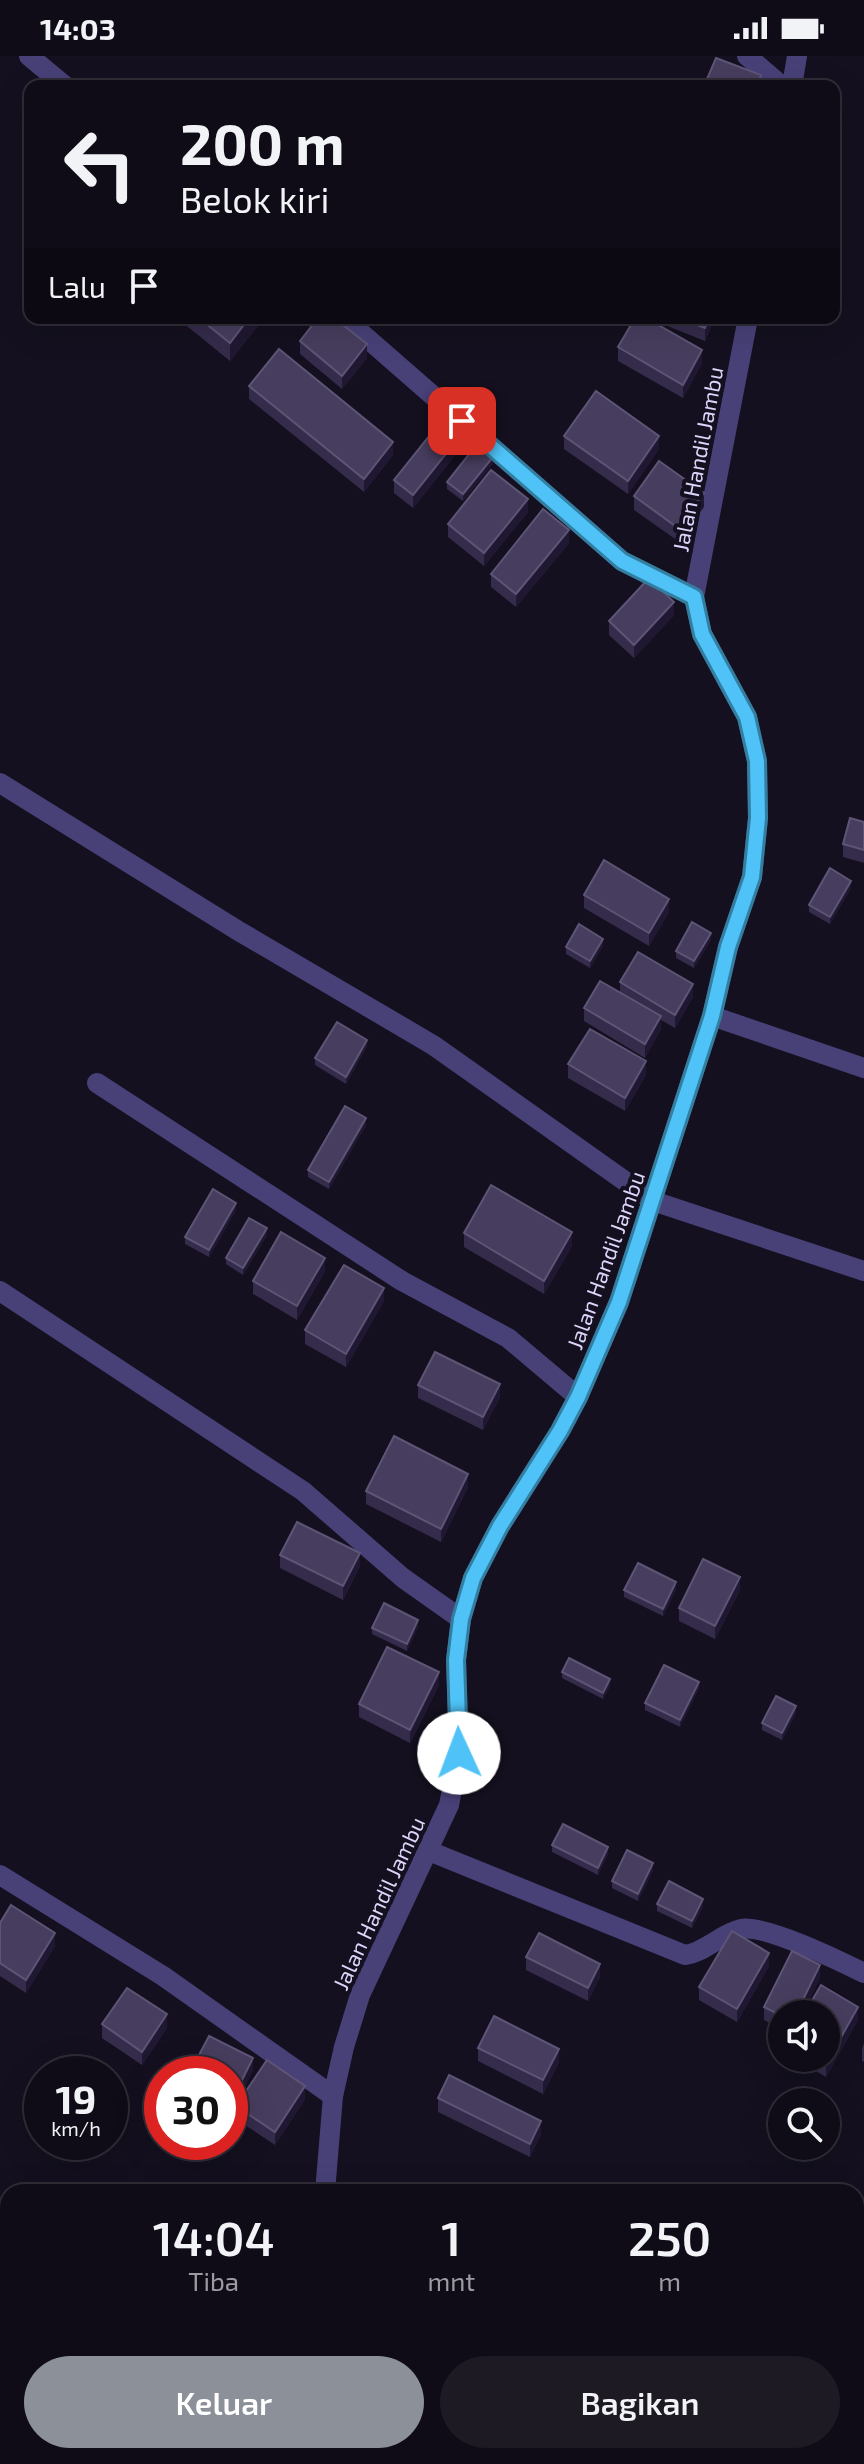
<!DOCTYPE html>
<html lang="id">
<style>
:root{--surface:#0f0c17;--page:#1d1a24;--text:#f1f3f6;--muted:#9b9ba1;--line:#2f2c36;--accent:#8c9099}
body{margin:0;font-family:"Exo 2",sans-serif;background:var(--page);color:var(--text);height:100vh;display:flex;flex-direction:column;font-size:30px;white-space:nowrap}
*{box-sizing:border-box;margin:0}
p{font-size:26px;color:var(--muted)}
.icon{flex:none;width:44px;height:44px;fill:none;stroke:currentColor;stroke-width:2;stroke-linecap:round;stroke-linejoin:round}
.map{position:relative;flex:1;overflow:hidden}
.drawer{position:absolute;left:0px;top:2128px;width:864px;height:280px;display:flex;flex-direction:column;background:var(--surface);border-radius:24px 24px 0 0;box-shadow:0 8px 32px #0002,0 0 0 2px var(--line)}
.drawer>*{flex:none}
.top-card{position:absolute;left:24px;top:24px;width:816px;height:244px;border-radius:16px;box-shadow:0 8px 32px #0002,0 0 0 2px var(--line);background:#0f0c17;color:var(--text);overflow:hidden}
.controls{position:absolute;left:768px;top:1944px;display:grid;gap:16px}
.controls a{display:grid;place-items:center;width:72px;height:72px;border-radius:50%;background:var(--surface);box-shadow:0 8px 32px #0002,0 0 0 2px var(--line);font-size:40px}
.speed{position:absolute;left:24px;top:2000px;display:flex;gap:16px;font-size:40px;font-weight:700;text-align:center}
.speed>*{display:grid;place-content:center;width:104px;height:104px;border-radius:50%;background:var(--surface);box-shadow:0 8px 32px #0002,0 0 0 2px var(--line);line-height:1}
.speed small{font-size:20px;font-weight:400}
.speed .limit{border:12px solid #d22;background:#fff;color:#111}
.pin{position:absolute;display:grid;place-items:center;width:68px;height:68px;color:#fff;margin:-34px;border-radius:16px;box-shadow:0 4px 12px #0006}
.me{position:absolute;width:88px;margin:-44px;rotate:358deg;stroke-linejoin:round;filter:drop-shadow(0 0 6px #0008)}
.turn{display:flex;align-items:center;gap:28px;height:168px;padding:0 24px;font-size:36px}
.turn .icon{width:104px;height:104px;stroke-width:2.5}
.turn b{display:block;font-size:56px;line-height:68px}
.then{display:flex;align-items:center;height:76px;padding:0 24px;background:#0003;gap:16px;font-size:30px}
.eta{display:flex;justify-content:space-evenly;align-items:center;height:136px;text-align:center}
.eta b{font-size:48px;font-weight:600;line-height:56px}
.primary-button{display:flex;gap:16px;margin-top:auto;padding:16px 24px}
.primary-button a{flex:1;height:92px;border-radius:48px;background:var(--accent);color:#fff;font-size:32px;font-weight:600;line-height:92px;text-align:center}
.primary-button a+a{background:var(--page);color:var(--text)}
.status{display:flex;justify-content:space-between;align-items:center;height:56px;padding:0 40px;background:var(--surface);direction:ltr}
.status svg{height:22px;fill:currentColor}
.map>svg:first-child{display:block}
</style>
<div class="status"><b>14:03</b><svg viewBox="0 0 49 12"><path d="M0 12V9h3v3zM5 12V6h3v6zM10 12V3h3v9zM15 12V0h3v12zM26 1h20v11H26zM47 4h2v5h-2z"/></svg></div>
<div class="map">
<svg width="864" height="2408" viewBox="0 0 864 2408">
<rect width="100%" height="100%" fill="#14101f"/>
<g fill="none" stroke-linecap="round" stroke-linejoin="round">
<g stroke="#484178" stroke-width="20">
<polyline points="29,0 65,30"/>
<polyline points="747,0 782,30"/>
<polyline points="792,30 797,0"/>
<polyline points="344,262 622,505 694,541"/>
<polyline points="0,727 237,874 433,989 653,1145 864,1215"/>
<polyline points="712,960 864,1012"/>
<polyline points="97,1027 402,1225 508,1282 578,1341"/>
<polyline points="0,1235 303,1435 403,1522 461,1563"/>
<path d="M429 1795 685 1899C706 1896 720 1878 741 1873 764 1868 840 1905 864 1917"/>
<polyline points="0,1819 163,1920 333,2040"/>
<polyline points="325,2136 333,2040 344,1991 360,1939 449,1749 459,1697 456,1604 461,1563 473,1522 500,1470 560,1375 578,1341 619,1246 712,960 728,891 752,821 758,762 757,705 747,661 702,578 694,541 748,262"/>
<polyline points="301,2408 302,2400"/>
</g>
</g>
<g fill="#352b4b">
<polygon points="177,262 264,262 230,305"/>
<polygon points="650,262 715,262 705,285 650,263"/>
<polygon points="300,285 367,302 342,333 300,298"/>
<polygon points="618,291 702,307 683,342 618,305"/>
<polygon points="249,330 393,399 364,436 249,343"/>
<polygon points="564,380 659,393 628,438 564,393"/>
<polygon points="464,388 413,452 394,437 394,424"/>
<polygon points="498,401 463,445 447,433 447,426"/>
<polygon points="634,440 704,451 678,485 634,454"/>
<polygon points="528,456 484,510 448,481 448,468"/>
<polygon points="569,487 516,551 491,531 491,518"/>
<polygon points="674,559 634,602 609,579 609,565"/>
<polygon points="864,766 864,807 843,801 843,788"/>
<polygon points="851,832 830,868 809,856 809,849"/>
<polygon points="584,839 669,856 649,890 584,852"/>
<polygon points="711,884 694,912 676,902 676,895"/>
<polygon points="603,890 590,912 566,898 566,891"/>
<polygon points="620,926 693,941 675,972 661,964 661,973 645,1002 584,965 584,952 620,936"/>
<polygon points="367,990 346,1028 315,1009 315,1002"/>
<polygon points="568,1008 646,1019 625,1055 568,1022"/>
<polygon points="366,1069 329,1133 308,1121 308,1114"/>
<polygon points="236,1154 209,1201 185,1188 185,1181"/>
<polygon points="464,1177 572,1190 544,1238 464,1191"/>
<polygon points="267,1179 243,1219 226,1208 226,1202"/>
<polygon points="325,1215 297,1264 253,1238 253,1225"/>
<polygon points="384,1245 346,1311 305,1288 305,1274"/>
<polygon points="418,1329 500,1341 483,1374 418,1342"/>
<polygon points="468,1431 441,1486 366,1448 366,1435"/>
<polygon points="280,1499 360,1510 343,1544 280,1512"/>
<polygon points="676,1533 663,1560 624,1541 624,1534"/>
<polygon points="740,1534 715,1583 679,1565 679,1552"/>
<polygon points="418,1571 407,1595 372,1578 372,1572"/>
<polygon points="562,1616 610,1630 603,1643 562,1622"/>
<polygon points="439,1629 410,1687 359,1661 359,1648"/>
<polygon points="699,1632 680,1671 645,1654 645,1647"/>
<polygon points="796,1657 782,1684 762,1674 762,1667"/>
<polygon points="552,1789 608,1798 598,1819 552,1796"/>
<polygon points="653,1814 638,1845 612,1832 612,1825"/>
<polygon points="657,1848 703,1850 692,1872 657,1855"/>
<polygon points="0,1867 55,1890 26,1937 0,1920"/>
<polygon points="526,1901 600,1921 588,1945 526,1914"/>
<polygon points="769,1910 737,1966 699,1944 699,1931"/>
<polygon points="820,1922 802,1958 782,1958 782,1973 764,1964 764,1951"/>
<polygon points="858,1964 826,2021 793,2002 826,2002"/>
<polygon points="102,1968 167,1972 142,2009 102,1982"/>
<polygon points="864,1987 864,2006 862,2005 862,1992"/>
<polygon points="478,1992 559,2006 543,2038 478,2005"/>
<polygon points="438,2042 541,2078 530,2101 438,2056"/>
<polygon points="305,2043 275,2089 236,2063 236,2050"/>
<polygon points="472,2400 497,2400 494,2408"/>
</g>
<g fill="#201832">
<polygon points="249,262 264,262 230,305 230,287"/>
<polygon points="709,262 715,262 705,285 705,272"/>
<polygon points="367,288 367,302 342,333 342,320"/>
<polygon points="702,294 702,307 683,342 683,329"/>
<polygon points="464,375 464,388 413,452 413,439"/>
<polygon points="659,380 659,393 628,438 628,425"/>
<polygon points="393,386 393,399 364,436 364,423"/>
<polygon points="498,395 498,401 463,445 463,438"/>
<polygon points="704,437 704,451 678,485 678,472"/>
<polygon points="528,443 528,456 484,510 484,497"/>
<polygon points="569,474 569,487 516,551 516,538"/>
<polygon points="674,546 674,559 634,602 634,589"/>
<polygon points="851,825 851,832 830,868 830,861"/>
<polygon points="669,843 669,856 649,890 649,877"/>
<polygon points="711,877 711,884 694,912 694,905"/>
<polygon points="603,883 603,890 590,912 590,905"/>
<polygon points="693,928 693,941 675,972 675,959"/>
<polygon points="661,960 661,973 645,1002 645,988"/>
<polygon points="367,984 367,990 346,1028 346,1021"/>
<polygon points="646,1005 646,1019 625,1055 625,1042"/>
<polygon points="366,1062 366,1069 329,1133 329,1126"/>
<polygon points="236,1147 236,1154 209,1201 209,1194"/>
<polygon points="267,1172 267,1179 243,1219 243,1212"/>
<polygon points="572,1176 572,1190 544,1238 544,1225"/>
<polygon points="325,1202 325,1215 297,1264 297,1250"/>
<polygon points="384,1232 384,1245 346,1311 346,1298"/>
<polygon points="500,1328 500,1341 483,1374 483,1361"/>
<polygon points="468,1418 468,1431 441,1486 441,1473"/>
<polygon points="360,1497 360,1510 343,1544 343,1530"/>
<polygon points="740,1521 740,1534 715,1583 715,1570"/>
<polygon points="676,1526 676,1533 663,1560 663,1553"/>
<polygon points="418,1564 418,1571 407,1595 407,1588"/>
<polygon points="439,1616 439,1629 410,1687 410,1674"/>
<polygon points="610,1623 610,1630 603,1643 603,1637"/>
<polygon points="699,1626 699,1632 680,1671 680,1664"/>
<polygon points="796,1650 796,1657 782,1684 782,1677"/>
<polygon points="608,1791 608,1798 598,1819 598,1812"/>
<polygon points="653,1807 653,1814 638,1845 638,1838"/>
<polygon points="703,1843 703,1850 692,1872 692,1865"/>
<polygon points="55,1877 55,1890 26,1937 26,1924"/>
<polygon points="769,1897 769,1910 737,1966 737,1953"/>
<polygon points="600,1908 600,1921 588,1945 588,1932"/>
<polygon points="820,1909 820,1922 802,1958 796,1958"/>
<polygon points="858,1951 858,1964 826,2021 826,2008"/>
<polygon points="167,1958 167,1972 142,2009 142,1996"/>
<polygon points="559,1993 559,2006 543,2038 543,2024"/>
<polygon points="253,2002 253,2015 230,2061 230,2048"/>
<polygon points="305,2030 305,2043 275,2089 275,2076"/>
<polygon points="541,2065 541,2078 530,2101 530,2088"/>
</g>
<g fill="#473d5e" stroke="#5e5576" stroke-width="2">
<polygon points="716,2 761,19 757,30 704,30"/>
<polygon points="199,262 249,262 230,287"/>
<polygon points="318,262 334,262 367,288 342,320 300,285"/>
<polygon points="635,262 646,262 702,294 683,329 618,291"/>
<polygon points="679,262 709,262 705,272"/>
<polygon points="279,293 393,386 364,423 249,330"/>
<polygon points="596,335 659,380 628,425 564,380"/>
<polygon points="446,359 464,375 413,439 394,424"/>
<polygon points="482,382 498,395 463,438 447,426"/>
<polygon points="659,405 704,437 678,472 634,440"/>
<polygon points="491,414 528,443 484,497 448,468"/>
<polygon points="543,453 569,474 516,538 491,518"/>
<polygon points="649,522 674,546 634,589 609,565"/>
<polygon points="850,762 864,766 864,794 843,788"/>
<polygon points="604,804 669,843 649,877 584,839"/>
<polygon points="830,812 851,825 830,861 809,849"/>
<polygon points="692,866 711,877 694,905 676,895"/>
<polygon points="579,868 603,883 590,905 566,891"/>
<polygon points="638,896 693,928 675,959 620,926"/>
<polygon points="600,925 661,960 645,988 584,952"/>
<polygon points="337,966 367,984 346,1021 315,1002"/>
<polygon points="590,973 646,1005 625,1042 568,1008"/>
<polygon points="345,1050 366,1062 329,1126 308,1114"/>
<polygon points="491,1129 572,1176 544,1225 464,1177"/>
<polygon points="213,1133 236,1147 209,1194 185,1181"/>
<polygon points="249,1162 267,1172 243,1212 226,1202"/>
<polygon points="281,1176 325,1202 297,1250 253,1225"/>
<polygon points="344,1209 384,1232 346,1298 305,1274"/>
<polygon points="435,1296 500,1328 483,1361 418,1329"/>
<polygon points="394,1380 468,1418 441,1473 366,1435"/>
<polygon points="297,1466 360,1497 343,1530 280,1499"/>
<polygon points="703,1503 740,1521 715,1570 679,1552"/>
<polygon points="638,1507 676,1526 663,1553 624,1534"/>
<polygon points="384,1547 418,1564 407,1588 372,1572"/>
<polygon points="387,1591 439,1616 410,1674 359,1648"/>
<polygon points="569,1602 610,1623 603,1637 562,1616"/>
<polygon points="664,1609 699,1626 680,1664 645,1647"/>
<polygon points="776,1640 796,1650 782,1677 762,1667"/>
<polygon points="563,1768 608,1791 598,1812 552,1789"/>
<polygon points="627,1794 653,1807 638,1838 612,1825"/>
<polygon points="669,1825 703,1843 692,1865 657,1848"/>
<polygon points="11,1849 55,1877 26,1924 0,1907 0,1867"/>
<polygon points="732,1875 769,1897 737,1953 699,1931"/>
<polygon points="539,1877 600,1908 588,1932 526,1901"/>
<polygon points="792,1895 820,1909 796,1958 782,1958 782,1960 764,1951"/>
<polygon points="821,1929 858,1951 826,2008 816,2002 826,2002 826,1958 804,1958"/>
<polygon points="127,1932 167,1958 142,1996 102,1968"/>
<polygon points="494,1960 559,1993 543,2024 478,1992"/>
<polygon points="209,1980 253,2002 230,2048 230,2018 189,2018"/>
<polygon points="267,2004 305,2030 275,2076 236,2050"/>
<polygon points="449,2019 541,2065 530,2088 438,2042"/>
<polygon points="522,2400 591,2400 588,2408 519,2408"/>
</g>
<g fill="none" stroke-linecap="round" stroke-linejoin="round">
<g stroke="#337fa1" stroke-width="20">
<polyline id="route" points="459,1697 456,1604 461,1563 473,1522 500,1470 560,1375 578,1341 619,1246 712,960 728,891 752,821 758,762 757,705 747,661 702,578 694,541 622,505 462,365"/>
</g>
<use href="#route" stroke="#4fc3f7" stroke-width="14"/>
</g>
<g text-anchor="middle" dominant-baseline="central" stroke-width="8" stroke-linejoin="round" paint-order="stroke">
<g font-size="22" fill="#dcd4f9" stroke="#14101f">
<text transform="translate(697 403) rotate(-79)">Jalan Handil Jambu</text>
<text transform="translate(605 1204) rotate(-70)">Jalan Handil Jambu</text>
<text transform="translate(378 1847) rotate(-65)">Jalan Handil Jambu</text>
</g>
</g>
</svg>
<div class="controls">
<a><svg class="icon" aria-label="sound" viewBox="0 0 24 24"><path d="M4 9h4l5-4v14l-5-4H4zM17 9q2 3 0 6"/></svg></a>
<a><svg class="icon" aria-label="search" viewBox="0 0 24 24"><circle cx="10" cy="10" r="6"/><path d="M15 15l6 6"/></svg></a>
</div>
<div class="speed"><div>19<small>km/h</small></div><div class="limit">30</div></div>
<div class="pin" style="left:462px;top:365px;background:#d93025"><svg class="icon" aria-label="arrive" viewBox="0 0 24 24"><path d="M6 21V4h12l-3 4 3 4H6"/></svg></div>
<svg class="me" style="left:459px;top:1697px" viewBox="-20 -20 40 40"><circle r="19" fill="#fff"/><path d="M0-13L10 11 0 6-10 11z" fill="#4fc3f7"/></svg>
<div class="top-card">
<div class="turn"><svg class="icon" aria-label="left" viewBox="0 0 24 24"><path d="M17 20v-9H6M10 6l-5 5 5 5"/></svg><div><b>200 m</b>Belok kiri</div></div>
<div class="then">Lalu<svg class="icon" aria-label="arrive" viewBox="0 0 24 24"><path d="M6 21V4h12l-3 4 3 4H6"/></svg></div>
</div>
<section class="drawer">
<div class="eta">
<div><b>14:04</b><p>Tiba</p></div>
<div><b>1</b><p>mnt</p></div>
<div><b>250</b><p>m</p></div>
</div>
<div class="primary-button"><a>Keluar</a><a>Bagikan</a></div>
</section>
</div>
